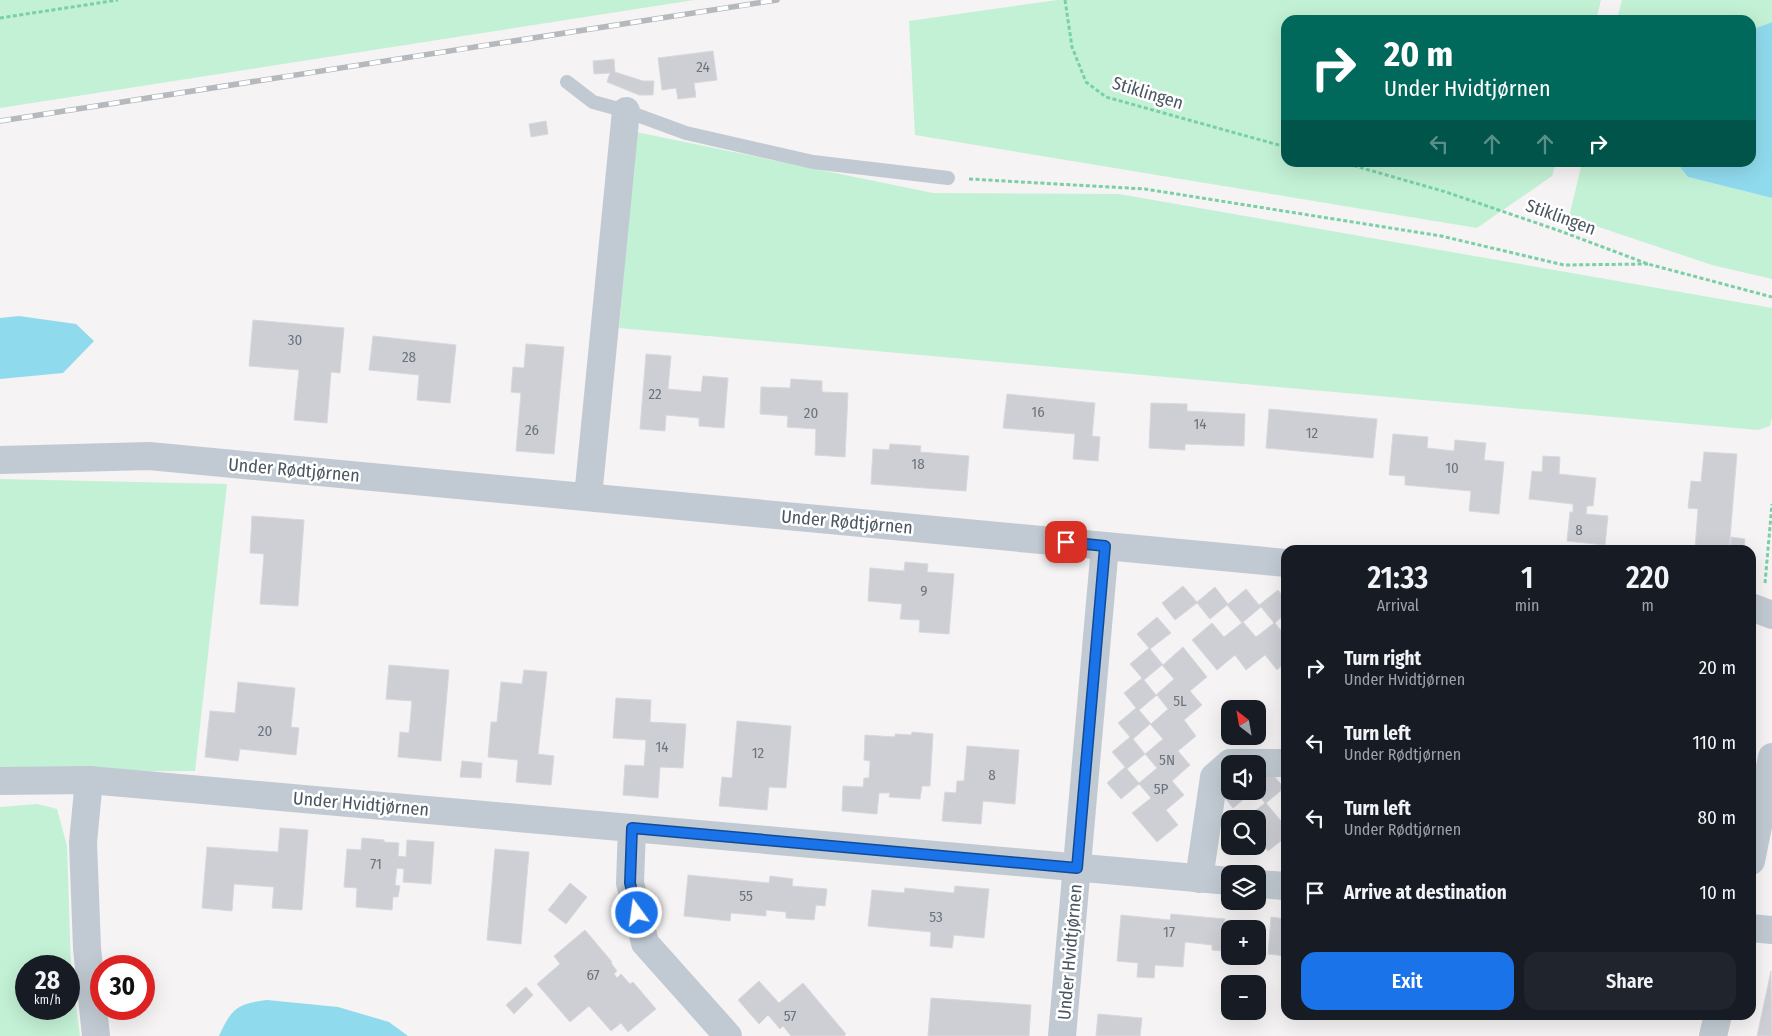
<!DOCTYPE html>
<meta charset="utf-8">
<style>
:root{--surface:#171b24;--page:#20242c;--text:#f1f3f6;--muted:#9ea1a6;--accent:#1a73e8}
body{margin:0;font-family:"Fira Sans Condensed",sans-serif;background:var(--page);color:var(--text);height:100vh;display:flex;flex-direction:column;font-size:19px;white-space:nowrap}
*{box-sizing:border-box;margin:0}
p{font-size:16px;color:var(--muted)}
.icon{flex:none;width:28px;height:28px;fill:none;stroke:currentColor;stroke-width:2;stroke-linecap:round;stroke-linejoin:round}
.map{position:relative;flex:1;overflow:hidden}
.side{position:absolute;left:1281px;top:545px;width:475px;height:475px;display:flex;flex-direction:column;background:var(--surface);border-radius:15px;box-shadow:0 5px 20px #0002}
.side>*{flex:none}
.banner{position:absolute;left:1281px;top:15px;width:475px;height:152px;border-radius:15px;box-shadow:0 5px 20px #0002;background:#00695c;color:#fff;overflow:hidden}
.needle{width:32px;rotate:329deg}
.controls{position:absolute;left:1221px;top:700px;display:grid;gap:10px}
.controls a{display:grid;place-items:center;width:45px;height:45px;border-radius:10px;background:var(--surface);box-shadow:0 5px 20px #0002;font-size:25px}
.speed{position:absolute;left:15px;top:955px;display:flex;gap:10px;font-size:25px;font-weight:700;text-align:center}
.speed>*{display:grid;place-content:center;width:65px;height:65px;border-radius:50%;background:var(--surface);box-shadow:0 5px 20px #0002;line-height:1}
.speed small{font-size:12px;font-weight:400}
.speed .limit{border:8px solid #d22;background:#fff;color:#111}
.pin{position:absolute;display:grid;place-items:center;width:42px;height:42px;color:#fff;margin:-21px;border-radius:10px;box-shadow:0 2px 8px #0006}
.me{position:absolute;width:55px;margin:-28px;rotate:346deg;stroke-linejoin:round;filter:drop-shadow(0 0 4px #0008)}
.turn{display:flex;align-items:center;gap:18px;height:105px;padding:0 20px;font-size:22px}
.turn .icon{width:65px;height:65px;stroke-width:2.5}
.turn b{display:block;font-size:35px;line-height:42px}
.lanes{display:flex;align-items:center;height:48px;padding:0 20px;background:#0003;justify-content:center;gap:25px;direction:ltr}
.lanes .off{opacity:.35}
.eta{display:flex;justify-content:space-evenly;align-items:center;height:85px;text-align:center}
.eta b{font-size:30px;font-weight:600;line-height:35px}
.cta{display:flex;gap:10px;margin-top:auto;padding:10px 20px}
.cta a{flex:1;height:58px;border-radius:15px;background:var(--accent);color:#fff;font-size:20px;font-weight:600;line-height:58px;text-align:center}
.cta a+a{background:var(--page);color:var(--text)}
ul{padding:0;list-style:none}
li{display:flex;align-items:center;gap:15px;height:75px;padding:0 20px}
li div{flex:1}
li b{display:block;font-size:19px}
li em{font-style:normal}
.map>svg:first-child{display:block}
</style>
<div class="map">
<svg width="1772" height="1036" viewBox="0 0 1772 1036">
<rect width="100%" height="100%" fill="#f5f3f3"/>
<g fill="#c3f1d5" fill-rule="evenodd">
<polygon points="0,0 694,0 0,108"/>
<polygon points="1057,0 1601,0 1596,20 1286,20 1286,162 1556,163 1552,176 1477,228 915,135 909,21"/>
<polygon points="1622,0 1772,0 1772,22 1751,30 1751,20 1617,20"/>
<polygon points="636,132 933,193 1119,194 1772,308 1772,417 1770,426 1758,430 619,328"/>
<polygon points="1582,163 1677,163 1688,177 1772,198 1772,279 1712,265 1569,217"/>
<polygon points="0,479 227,484 195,771 0,772"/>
<path d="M37 804 57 809 67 846 71 969 80 1036H0V807ZM26 966H69V1009H26Z"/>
</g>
<g fill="#90daee">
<polygon points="1772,22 1772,198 1688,177 1677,163 1751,162 1751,30"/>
<polygon points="19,316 76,324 94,341 63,373 0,379 0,318"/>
<path d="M267 1000 338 1007 389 1022 408 1036H219C232 1008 236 1004 267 1000Z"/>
</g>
<g fill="#cdcfd5" stroke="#d7d9de" fill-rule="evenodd">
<polygon points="713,51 717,80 694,83 696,97 678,99 676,88 662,90 658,58"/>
<polygon points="614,59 615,72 643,81 654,81 653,95 639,95 607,82 610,73 594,74 593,61"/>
<polygon points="546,121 548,134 531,137 529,124"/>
<polygon points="253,320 344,328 340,373 331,372 327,423 294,420 299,370 249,366"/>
<polygon points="373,336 456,345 450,403 417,400 419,375 369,370"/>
<polygon points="526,344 564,347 554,454 516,451 521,393 511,392 513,367 524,368"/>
<polygon points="646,354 671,356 668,389 701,392 703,376 728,378 724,428 699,426 699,418 666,415 665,431 640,429"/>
<polygon points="791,379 822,381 822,392 848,393 845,457 815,455 816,429 787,427 788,416 760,414 761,387 790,388"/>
<polygon points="1007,394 1095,403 1092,436 1100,437 1098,461 1073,459 1075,434 1003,428"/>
<polygon points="1151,403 1187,404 1187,411 1245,414 1244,446 1185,444 1185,450 1149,448"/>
<polygon points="1269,409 1377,419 1373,458 1266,448"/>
<polygon points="1393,434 1428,437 1427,448 1454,451 1455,440 1486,443 1484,460 1504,462 1499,514 1469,511 1471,491 1405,485 1405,476 1389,475"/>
<polygon points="890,444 921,446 920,452 969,456 966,491 871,484 873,449 889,450"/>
<polygon points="1704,452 1737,454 1729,550 1695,550 1698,509 1688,508 1691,481 1701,482"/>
<polygon points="1543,456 1560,457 1559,474 1596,478 1593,506 1587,506 1586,514 1608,516 1605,545 1567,541 1570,512 1573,512 1573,504 1529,499 1532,471 1542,472"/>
<polygon points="252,516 304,520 298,606 260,604 264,554 250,553"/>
<polygon points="1731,537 1745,539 1744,550 1730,550"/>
<polygon points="905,562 928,564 927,572 954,574 949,634 919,632 920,620 900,619 902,604 868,601 870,568 904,571"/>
<polygon points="1183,586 1197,602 1215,587 1228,604 1246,589 1259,605 1278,590 1286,600 1286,613 1275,623 1286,637 1286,662 1277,670 1265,655 1246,670 1235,655 1217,670 1192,640 1212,623 1224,637 1243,622 1256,637 1274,623 1261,607 1242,623 1227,605 1210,619 1197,603 1175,620 1162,603"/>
<path d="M1157 617 1171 633 1150 649 1163 665 1183 647 1207 677 1190 691 1202 705 1184 720 1196 736 1178 751 1190 765 1172 781 1184 795 1166 810 1178 825 1157 842 1132 813 1151 798 1139 784 1121 799 1107 783 1125 767 1112 752 1130 737 1118 723 1136 708 1124 693 1142 678 1130 664 1149 648 1137 634ZM1162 665 1174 679 1156 695 1144 680ZM1157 695 1168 709 1151 724 1139 710ZM1150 724 1163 739 1145 754 1133 739ZM1145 754 1157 768 1139 783 1127 769Z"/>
<polygon points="389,665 449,670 441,761 398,757 400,732 409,733 412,701 386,699"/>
<polygon points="524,670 547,672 538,754 554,756 551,785 516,782 518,760 488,757 491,722 497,722 501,682 522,684"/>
<polygon points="238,682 295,688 291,727 299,728 296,755 240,749 238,761 205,757 210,711 235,713"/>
<polygon points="616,698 651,700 650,722 686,724 683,768 660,767 658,798 623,795 625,765 644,766 646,740 613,738"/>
<polygon points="737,721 791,726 786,788 769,787 767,810 719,806 722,777 732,778"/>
<polygon points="912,732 933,734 930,786 922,786 920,799 889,797 890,793 879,793 877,814 842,811 843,786 863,787 864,778 869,778 870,761 864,760 865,735 895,737 895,734 911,735"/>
<polygon points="967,746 1019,750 1015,804 983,801 981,824 942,821 945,792 956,793 957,781 964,781"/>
<polygon points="462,761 482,763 481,778 460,777"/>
<polygon points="1270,771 1284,788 1266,803 1281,821 1286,816 1286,837 1268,851 1258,838 1258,819 1245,819 1265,803 1255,791 1258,791 1258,781"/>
<polygon points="1230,782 1230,791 1254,791 1233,808 1219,791"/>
<polygon points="280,828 308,830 302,910 272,908 274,887 234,884 232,911 202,908 207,847 278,852"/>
<polygon points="362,838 384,840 384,842 399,843 398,856 406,857 407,840 434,842 431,884 403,882 404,869 397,868 395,885 400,886 398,897 393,897 392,910 356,907 357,888 344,887 347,849 361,850"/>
<polygon points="495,849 529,852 521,944 487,940"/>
<polygon points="688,875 769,883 770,876 793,879 792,886 827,889 825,906 816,905 814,920 786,918 786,912 766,910 766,916 731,913 730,921 684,916"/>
<polygon points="570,883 587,897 566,924 548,910"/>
<polygon points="955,886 989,889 984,938 954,935 952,948 930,946 931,932 868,926 872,890 904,893 905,888 954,893"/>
<polygon points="1171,914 1225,919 1222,951 1212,950 1212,945 1185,942 1183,967 1155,965 1154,978 1137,977 1138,963 1117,961 1121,915 1170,920"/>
<polygon points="1271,917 1286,919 1286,956 1268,954"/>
<polygon points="585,930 612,962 611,963 617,971 614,974 617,978 621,974 630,984 633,982 656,1009 628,1032 621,1023 611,1031 589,1006 570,1022 537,984 560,964 554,956"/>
<polygon points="1771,971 1772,1036 1757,1036"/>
<polygon points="759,981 779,1003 803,983 846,1034 844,1036 791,1036 783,1026 780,1029 768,1015 759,1024 738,1000"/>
<polygon points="526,987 533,995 514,1014 506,1005"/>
<polygon points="931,998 1031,1005 1029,1036 928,1036"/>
<polygon points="1098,1014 1142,1018 1140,1036 1096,1036"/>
</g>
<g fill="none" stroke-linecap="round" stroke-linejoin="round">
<g stroke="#7ad0a6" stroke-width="3" stroke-dasharray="4 2.5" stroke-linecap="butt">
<polyline points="1065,0 1072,47 1086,82 1106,97 1286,147"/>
<polyline points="0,18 118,0"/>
<polyline points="1341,162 1446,192 1560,231 1648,264 1772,297"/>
<polyline points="969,179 1145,189 1441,236 1564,265 1648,264"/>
<polyline points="1765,583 1772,504"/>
</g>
<polyline stroke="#c1cad2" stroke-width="14" points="567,82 593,102 626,111 686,133 813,162 948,178"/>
<g stroke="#c1cad2" stroke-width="28">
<polyline points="0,460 149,456 1286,563"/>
<polyline points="588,497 626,111"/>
<polyline points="1751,607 1772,615"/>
<polyline points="89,780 83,842 87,948 96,1036"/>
<polyline points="0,781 89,780 1230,881"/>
<polyline points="632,828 630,883 645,943 728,1036"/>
<polyline points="1751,861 1772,757"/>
<polyline points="1199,879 1214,777 1230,763 1286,763"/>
<polyline points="1258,884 1286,886"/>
<polyline points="1751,928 1772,930"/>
<polyline points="1062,1036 1105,546"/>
<polyline points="1713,1036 1718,1015"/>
</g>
<g stroke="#b5b8bd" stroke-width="5.5">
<polyline id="rail" points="0,121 777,0"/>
</g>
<use href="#rail" stroke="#fff" stroke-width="4" stroke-dasharray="11" stroke-linecap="butt"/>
</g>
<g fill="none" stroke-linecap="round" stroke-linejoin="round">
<g stroke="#114b97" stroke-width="12">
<polyline id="route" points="637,913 630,883 632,828 1077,868 1105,546 1066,542"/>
</g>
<use href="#route" stroke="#1a73e8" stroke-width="9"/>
</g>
<g text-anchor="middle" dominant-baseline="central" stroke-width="5" stroke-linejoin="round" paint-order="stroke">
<g font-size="15" fill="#6b747e">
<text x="703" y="67">24</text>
<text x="295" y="340">30</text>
<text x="409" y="357">28</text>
<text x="655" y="394">22</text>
<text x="1038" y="412">16</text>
<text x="811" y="413">20</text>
<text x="1200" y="424">14</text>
<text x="532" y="430">26</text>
<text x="1312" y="433">12</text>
<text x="918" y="464">18</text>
<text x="1452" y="468">10</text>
<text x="1579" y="530">8</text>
<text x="924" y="591">9</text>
<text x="1180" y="701">5L</text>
<text x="265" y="731">20</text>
<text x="662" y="747">14</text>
<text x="758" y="753">12</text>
<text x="1167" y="760">5N</text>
<text x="992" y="775">8</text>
<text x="1161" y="789">5P</text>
<text x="376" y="864">71</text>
<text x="746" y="896">55</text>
<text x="936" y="917">53</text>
<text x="1169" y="932">17</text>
<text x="593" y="975">67</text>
<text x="790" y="1016">57</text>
</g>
<g font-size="18" fill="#4a5661" stroke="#fff">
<text transform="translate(1148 93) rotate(17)">Stiklingen</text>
<text transform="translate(1561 217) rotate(20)">Stiklingen</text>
<text transform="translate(294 470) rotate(5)">Under Rødtjørnen</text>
<text transform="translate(847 522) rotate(5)">Under Rødtjørnen</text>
<text transform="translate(361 804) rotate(5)">Under Hvidtjørnen</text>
<text transform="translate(1070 952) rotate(-85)">Under Hvidtjørnen</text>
</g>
</g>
</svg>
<div class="controls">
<a><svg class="needle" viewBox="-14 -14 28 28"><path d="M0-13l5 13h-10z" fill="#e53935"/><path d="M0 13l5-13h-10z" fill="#9ea1a6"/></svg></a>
<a><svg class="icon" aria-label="sound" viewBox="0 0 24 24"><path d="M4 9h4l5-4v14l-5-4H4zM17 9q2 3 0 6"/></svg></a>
<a><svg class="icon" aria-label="search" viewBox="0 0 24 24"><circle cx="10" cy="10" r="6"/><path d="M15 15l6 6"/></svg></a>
<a><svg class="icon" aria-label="layers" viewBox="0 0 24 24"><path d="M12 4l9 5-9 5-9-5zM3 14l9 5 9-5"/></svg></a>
<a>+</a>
<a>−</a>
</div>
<div class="speed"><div>28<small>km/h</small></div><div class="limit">30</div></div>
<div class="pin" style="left:1066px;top:542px;background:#d93025"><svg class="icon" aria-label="arrive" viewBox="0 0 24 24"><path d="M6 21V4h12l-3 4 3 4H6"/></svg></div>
<svg class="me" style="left:637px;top:913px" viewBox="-20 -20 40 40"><circle r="17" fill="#1a73e8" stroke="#fff" stroke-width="3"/><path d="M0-11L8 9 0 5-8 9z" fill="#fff"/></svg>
<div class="banner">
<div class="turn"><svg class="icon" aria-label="right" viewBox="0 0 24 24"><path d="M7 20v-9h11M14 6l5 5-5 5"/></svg><div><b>20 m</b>Under Hvidtjørnen</div></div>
<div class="lanes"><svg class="icon off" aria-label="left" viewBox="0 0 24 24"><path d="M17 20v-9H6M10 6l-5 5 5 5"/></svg><svg class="icon off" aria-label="ahead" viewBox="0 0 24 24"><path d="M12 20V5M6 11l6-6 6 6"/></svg><svg class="icon off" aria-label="ahead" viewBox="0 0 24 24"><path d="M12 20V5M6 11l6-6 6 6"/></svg><svg class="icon" aria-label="right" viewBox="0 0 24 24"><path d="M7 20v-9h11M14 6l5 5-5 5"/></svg></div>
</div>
<section class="side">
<div class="eta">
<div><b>21:33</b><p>Arrival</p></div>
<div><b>1</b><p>min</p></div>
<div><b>220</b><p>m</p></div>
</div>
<ul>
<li><svg class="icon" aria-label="right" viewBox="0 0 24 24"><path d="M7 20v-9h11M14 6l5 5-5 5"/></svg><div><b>Turn right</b><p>Under Hvidtjørnen</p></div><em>20 m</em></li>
<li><svg class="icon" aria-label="left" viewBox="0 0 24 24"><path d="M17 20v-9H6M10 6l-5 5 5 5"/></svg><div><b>Turn left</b><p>Under Rødtjørnen</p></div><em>110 m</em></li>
<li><svg class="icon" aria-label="left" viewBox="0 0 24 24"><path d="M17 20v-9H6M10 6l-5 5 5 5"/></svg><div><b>Turn left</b><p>Under Rødtjørnen</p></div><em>80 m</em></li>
<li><svg class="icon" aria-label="arrive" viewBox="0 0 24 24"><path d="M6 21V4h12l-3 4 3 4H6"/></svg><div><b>Arrive at destination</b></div><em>10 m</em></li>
</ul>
<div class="cta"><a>Exit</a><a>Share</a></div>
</section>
</div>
